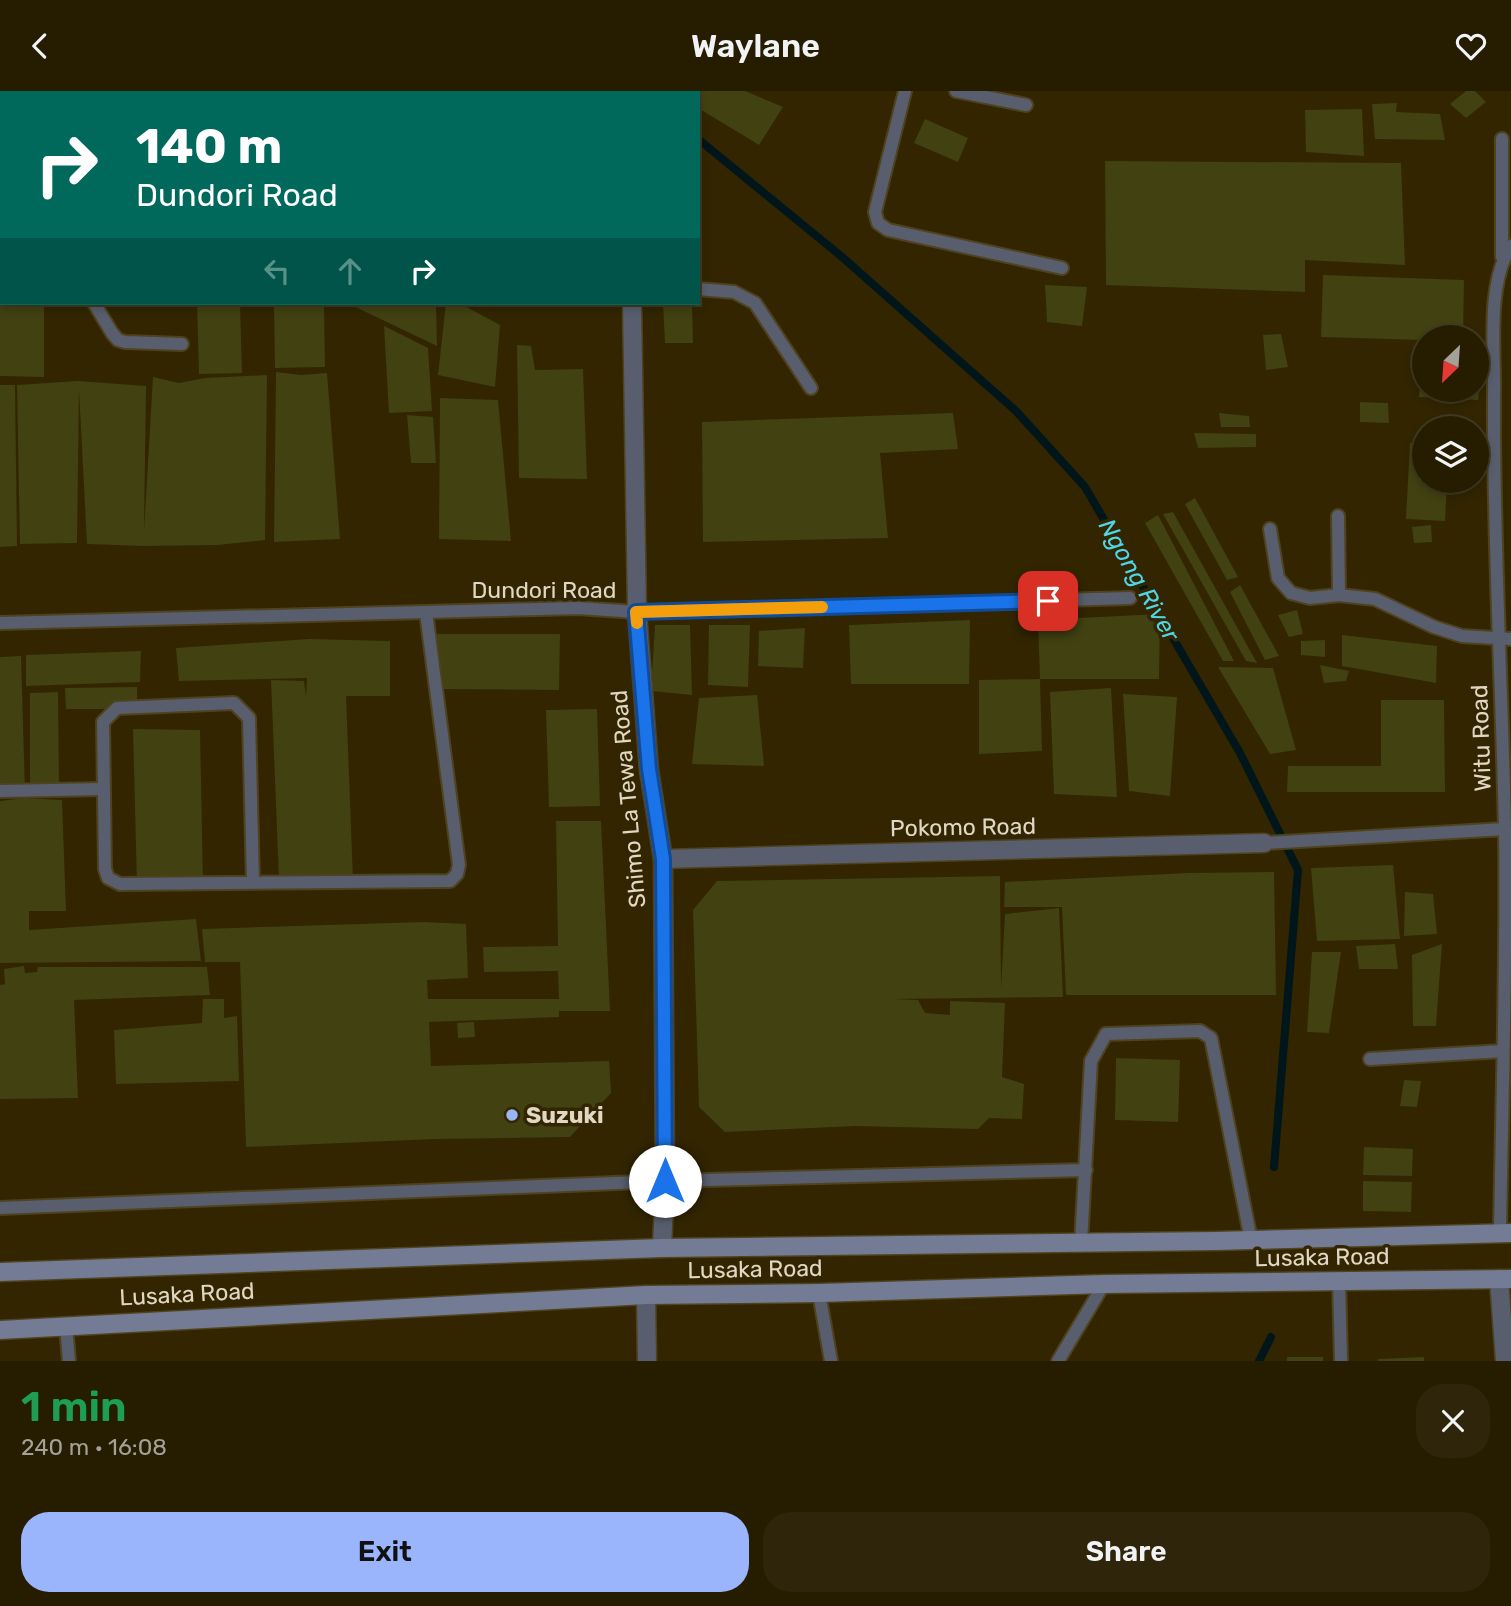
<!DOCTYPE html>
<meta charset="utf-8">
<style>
:root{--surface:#261c00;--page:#2e250a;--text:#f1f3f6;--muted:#a4a199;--line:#423a22;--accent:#9bb5fd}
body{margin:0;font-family:Rubik,sans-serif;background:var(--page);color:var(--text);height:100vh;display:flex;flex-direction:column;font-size:26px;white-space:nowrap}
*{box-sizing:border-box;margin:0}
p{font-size:23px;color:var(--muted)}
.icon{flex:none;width:38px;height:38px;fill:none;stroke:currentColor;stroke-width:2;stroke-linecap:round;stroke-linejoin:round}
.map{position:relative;height:1270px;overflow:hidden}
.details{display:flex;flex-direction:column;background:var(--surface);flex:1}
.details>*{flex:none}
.top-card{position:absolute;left:0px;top:0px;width:700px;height:214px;box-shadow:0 4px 10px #0003,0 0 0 2px var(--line);background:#00695c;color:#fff;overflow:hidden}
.needle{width:46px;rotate:205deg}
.buttons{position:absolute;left:1412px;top:234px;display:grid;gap:14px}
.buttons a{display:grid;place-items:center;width:77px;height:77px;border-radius:50%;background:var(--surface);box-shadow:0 4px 10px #0003,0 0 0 2px var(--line);font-size:35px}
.pin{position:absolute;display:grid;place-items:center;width:60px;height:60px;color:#fff;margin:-30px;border-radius:14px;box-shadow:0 4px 10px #0006}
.me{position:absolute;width:77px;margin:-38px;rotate:0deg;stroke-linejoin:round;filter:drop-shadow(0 0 5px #0008)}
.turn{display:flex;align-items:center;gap:24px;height:147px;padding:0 21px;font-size:32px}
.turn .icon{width:91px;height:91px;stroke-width:2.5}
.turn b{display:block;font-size:49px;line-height:60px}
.lanes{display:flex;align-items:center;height:66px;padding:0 21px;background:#0003;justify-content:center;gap:35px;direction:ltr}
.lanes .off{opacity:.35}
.round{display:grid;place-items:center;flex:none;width:74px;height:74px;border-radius:28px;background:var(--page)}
.head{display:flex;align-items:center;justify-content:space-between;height:119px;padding:0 21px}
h1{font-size:42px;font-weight:600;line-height:52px;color:#1e9e55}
.cta{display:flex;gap:14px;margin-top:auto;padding:14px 21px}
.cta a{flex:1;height:80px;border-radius:28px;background:var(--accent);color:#111;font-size:28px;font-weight:600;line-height:80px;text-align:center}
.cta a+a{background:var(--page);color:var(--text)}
header{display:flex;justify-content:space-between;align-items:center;height:91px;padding:0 21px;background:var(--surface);font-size:32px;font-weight:600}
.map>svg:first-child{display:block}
</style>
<header><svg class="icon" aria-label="back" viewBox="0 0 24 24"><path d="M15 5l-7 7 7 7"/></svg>Waylane<svg class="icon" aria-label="heart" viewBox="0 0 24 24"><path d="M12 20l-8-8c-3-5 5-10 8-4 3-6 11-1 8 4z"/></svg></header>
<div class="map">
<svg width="1511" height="1270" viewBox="0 0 1511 1270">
<rect width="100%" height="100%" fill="#322500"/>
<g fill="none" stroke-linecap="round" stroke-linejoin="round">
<g stroke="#00161a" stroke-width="8">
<polyline points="698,48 841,165 1016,320 1085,396 1240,662 1298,779 1274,1076"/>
<polyline points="1259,1270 1271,1246"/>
</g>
</g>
<g fill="#414112">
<polygon points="698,0 745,0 783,16 759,54 698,17"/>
<polygon points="1466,0 1475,0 1486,11 1466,27 1450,13"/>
<polygon points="1397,12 1396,21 1440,23 1445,49 1375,48 1372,13"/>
<polygon points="1362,18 1364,65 1306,61 1305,19"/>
<polygon points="925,28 968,47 958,71 914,52"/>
<polygon points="1105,70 1401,72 1405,174 1305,169 1305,201 1106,194"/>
<polygon points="1323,184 1464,189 1463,247 1424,247 1424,249 1321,246"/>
<polygon points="1045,194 1087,196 1082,235 1047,231"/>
<polygon points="0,212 44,212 44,286 0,285"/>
<polygon points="197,212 240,212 242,282 199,283"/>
<polygon points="274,212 324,212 325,276 275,277"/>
<polygon points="347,212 436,212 437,255"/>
<polygon points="446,212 459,212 500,234 495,296 438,284"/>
<polygon points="663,212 692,212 693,252 665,252"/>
<polygon points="384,235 428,257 432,320 389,322"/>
<polygon points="1281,243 1288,276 1266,279 1263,244"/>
<polygon points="517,254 531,255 535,279 583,278 587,388 519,387"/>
<polygon points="1423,265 1424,265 1424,299 1477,299 1477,268 1483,267 1478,309 1419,306"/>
<polygon points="276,281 301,284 327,282 340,448 274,451"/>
<polygon points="267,284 265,449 218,454 143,455 87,453 79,299 77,452 20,453 17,294 78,290 146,295 144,440 153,286 179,292 205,287"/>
<polygon points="0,294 15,294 17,455 0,456"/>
<polygon points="440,307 498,309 511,450 439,448"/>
<polygon points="1360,311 1388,312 1389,332 1360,331"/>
<polygon points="953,322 958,358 880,362 888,447 703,451 702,331"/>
<polygon points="1219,322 1249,325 1250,336 1221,336"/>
<polygon points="407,324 433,326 436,372 411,372"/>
<polygon points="1194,342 1256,343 1256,356 1198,357"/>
<polygon points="1424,351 1424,390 1447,390 1445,430 1406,428 1410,352"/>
<polygon points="1195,407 1238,486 1227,489 1185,413"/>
<polygon points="1173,421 1257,572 1246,570 1163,423"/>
<polygon points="1158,424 1234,570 1223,570 1145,432"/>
<polygon points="1431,434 1432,451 1414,452 1412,436"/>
<polygon points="1240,494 1279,565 1265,569 1230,501"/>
<polygon points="1297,519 1303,543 1289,546 1278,524"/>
<polygon points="1160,523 1159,588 1040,588 1042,660 979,663 979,589 1040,588 1038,529"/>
<polygon points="970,529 969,593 851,593 849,534"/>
<polygon points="655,534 690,534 692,604 651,600"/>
<polygon points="709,534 750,534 748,596 708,594"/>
<polygon points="805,537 803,577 758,575 759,540"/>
<polygon points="433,543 560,543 559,599 433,598"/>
<polygon points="1342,544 1437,555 1436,592 1342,575"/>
<polygon points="309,548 390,550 390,605 346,605 353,789 279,789 271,589 304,590 306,605 307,587 179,590 176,557"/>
<polygon points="1325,549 1325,566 1301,564 1301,550"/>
<polygon points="141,560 140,591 26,595 26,564"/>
<polygon points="21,565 25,700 0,701 0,566"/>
<polygon points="1320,574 1349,580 1346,590 1324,592"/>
<polygon points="1218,576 1273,577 1296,659 1270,663"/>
<polygon points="137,596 137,618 66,618 65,597"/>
<polygon points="1111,597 1117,706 1054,703 1050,601"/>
<polygon points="58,601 59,698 30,698 30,602"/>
<polygon points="1123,603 1177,606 1170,705 1129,700"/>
<polygon points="757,604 764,675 692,673 699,607"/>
<polygon points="1381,609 1444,609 1445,701 1287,701 1288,675 1381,675"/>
<polygon points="597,618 600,715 549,716 546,619"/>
<polygon points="133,638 200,639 203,792 137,795"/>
<polygon points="24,707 62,709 66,820 29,820 29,839 196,828 201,870 0,872 0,710"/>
<polygon points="556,730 601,730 610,920 559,920 559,926 429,931 431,975 609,970 611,1002 570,1046 434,1048 246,1056 240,871 205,871 202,838 425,831 466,833 468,887 427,889 428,908 559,908 558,880 484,881 483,856 558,855"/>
<polygon points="1393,774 1400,848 1317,850 1311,777"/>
<polygon points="1274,781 1276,904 1066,904 1062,816 1004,816 1005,791 1188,782"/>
<polygon points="1000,785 1001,897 1005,823 1059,817 1063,906 893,908 918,909 925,922 950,924 950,910 1005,912 1002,986 1024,993 1022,1028 989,1027 978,1038 856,1035 725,1041 699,1016 693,819 717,790"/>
<polygon points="1405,801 1433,803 1437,843 1404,845"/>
<polygon points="1395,853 1398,878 1359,878 1356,855"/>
<polygon points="1442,853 1436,935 1413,935 1412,864"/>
<polygon points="1312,861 1341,861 1329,942 1307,941"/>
<polygon points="24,875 25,882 37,881 38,876 207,876 210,904 74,909 78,1007 0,1008 0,894 5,893 4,878"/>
<polygon points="203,908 224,908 224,927 237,925 239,990 116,993 114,939 202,932"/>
<polygon points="474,931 475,946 458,947 457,932"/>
<polygon points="1116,967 1180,969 1178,1031 1115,1029"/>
<polygon points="1404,989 1421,990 1417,1016 1400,1015"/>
<polygon points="1364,1056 1413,1058 1412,1085 1363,1084"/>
<polygon points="1363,1090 1412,1091 1411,1121 1363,1120"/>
<rect x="1287" y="1266" width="36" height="4"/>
<polygon points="1424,1266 1424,1270 1378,1270 1378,1268"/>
</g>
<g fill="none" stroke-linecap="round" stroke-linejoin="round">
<g stroke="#4e421f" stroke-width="16">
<g id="lane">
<polyline points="422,0 425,2"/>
<polyline points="905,0 875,121 878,132 888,139 1062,177"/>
<polyline points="956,0 1026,14"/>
<polyline points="1502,48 1502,166"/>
<polyline points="0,148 2,149"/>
<polyline points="698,198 734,201 755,212 811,297"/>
<polyline points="94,212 112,242 118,249 125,251 182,253"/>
<polyline points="1338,425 1339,504"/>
<polyline points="1270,438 1278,487 1291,502 1310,507 1339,504 1375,508 1434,536 1462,545 1511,548"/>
<polyline points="0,532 578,517 637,521 1130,507"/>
<polyline points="0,700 103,698"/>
<polyline points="1264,752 1505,738"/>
<polyline points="253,792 249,627 234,612 117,617 103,631 105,778 108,787 120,793 450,790 457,783 459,774 426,521"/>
<polyline points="1370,968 1503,960"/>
<polyline points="0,1117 665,1090 1086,1079"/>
<path d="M1500 1142C1502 1008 1507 874 1505 739 1502 595 1493 450 1494 305 1495 260 1486 193 1511 155"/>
<polyline points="1081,1152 1091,970 1106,943 1200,940 1211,947 1251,1149"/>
<polyline points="1339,1190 1341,1270"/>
<polyline points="819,1202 831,1270"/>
<polyline points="66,1235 69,1270"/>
<polyline points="1058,1270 1104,1193"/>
</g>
</g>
<g stroke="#4e421f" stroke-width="21">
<g id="street">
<polyline points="635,2 635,0"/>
<polyline points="632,212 637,521 649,679 663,768 665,1090 662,1157"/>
<polyline points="663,768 1264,752"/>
<polyline points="1499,1188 1505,1270"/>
<polyline points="646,1204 647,1270"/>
</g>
</g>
<g stroke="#4e421f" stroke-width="21">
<g id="secondary">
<polyline points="0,1181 662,1157 1215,1150 1511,1142"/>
<polyline points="0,1239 646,1204 819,1202 1104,1193 1511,1188"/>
</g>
</g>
<use href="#lane" stroke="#585e6d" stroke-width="12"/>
<use href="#street" stroke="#585e6d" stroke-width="18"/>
<use href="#secondary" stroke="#737c94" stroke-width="18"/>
</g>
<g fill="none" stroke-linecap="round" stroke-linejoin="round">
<g stroke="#114b97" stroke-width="18">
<polyline id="route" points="665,1090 663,768 649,678 636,521 1048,510"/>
</g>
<use href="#route" stroke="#1a73e8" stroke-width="12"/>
<polyline stroke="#f59e0b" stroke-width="12" points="637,532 636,521 822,516"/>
</g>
<circle fill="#9bb5fd" stroke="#322500" stroke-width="2.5" cx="512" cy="1024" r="7"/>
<g text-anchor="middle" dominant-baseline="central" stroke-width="7" stroke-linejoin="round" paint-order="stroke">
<g font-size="23" fill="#e0d8c4" stroke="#322500">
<text x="544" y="499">Dundori Road</text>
<text transform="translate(1481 647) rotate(-92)">Witu Road</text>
<text transform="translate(628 708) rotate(-95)">Shimo La Tewa Road</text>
<text transform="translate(963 736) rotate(-1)">Pokomo Road</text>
<text transform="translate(1322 1166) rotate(-1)">Lusaka Road</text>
<text transform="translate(755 1178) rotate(-1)">Lusaka Road</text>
<text transform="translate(187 1203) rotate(-3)">Lusaka Road</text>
</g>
<g font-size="23" font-weight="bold" fill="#e0d8c4" stroke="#322500" text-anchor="start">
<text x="526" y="1024">Suzuki</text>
</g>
<g font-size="24" font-style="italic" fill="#4fd5e8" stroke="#322500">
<text transform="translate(1139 489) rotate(60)">Ngong River</text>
</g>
</g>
</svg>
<div class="buttons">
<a><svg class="needle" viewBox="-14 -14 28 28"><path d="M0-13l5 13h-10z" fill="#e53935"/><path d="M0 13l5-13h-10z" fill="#a4a199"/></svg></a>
<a><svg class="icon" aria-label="layers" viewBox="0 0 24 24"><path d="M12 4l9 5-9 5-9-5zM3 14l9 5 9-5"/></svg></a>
</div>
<div class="pin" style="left:1048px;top:510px;background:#d93025"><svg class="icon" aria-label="arrive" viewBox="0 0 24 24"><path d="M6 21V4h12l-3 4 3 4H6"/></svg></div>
<svg class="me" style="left:665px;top:1090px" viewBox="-20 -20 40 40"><circle r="19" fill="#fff"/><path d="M0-13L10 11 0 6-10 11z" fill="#1a73e8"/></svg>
<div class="top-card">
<div class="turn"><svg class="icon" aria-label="right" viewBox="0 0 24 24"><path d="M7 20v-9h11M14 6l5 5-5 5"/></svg><div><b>140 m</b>Dundori Road</div></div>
<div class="lanes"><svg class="icon off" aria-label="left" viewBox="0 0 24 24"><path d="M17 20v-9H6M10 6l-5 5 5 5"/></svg><svg class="icon off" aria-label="ahead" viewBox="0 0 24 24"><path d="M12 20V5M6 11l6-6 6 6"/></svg><svg class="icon" aria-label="right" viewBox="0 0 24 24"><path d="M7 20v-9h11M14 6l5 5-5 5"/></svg></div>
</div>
</div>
<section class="details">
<div class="head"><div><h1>1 min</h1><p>240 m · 16:08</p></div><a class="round"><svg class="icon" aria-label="close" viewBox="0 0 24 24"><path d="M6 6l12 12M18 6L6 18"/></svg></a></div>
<div class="cta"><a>Exit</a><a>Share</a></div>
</section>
